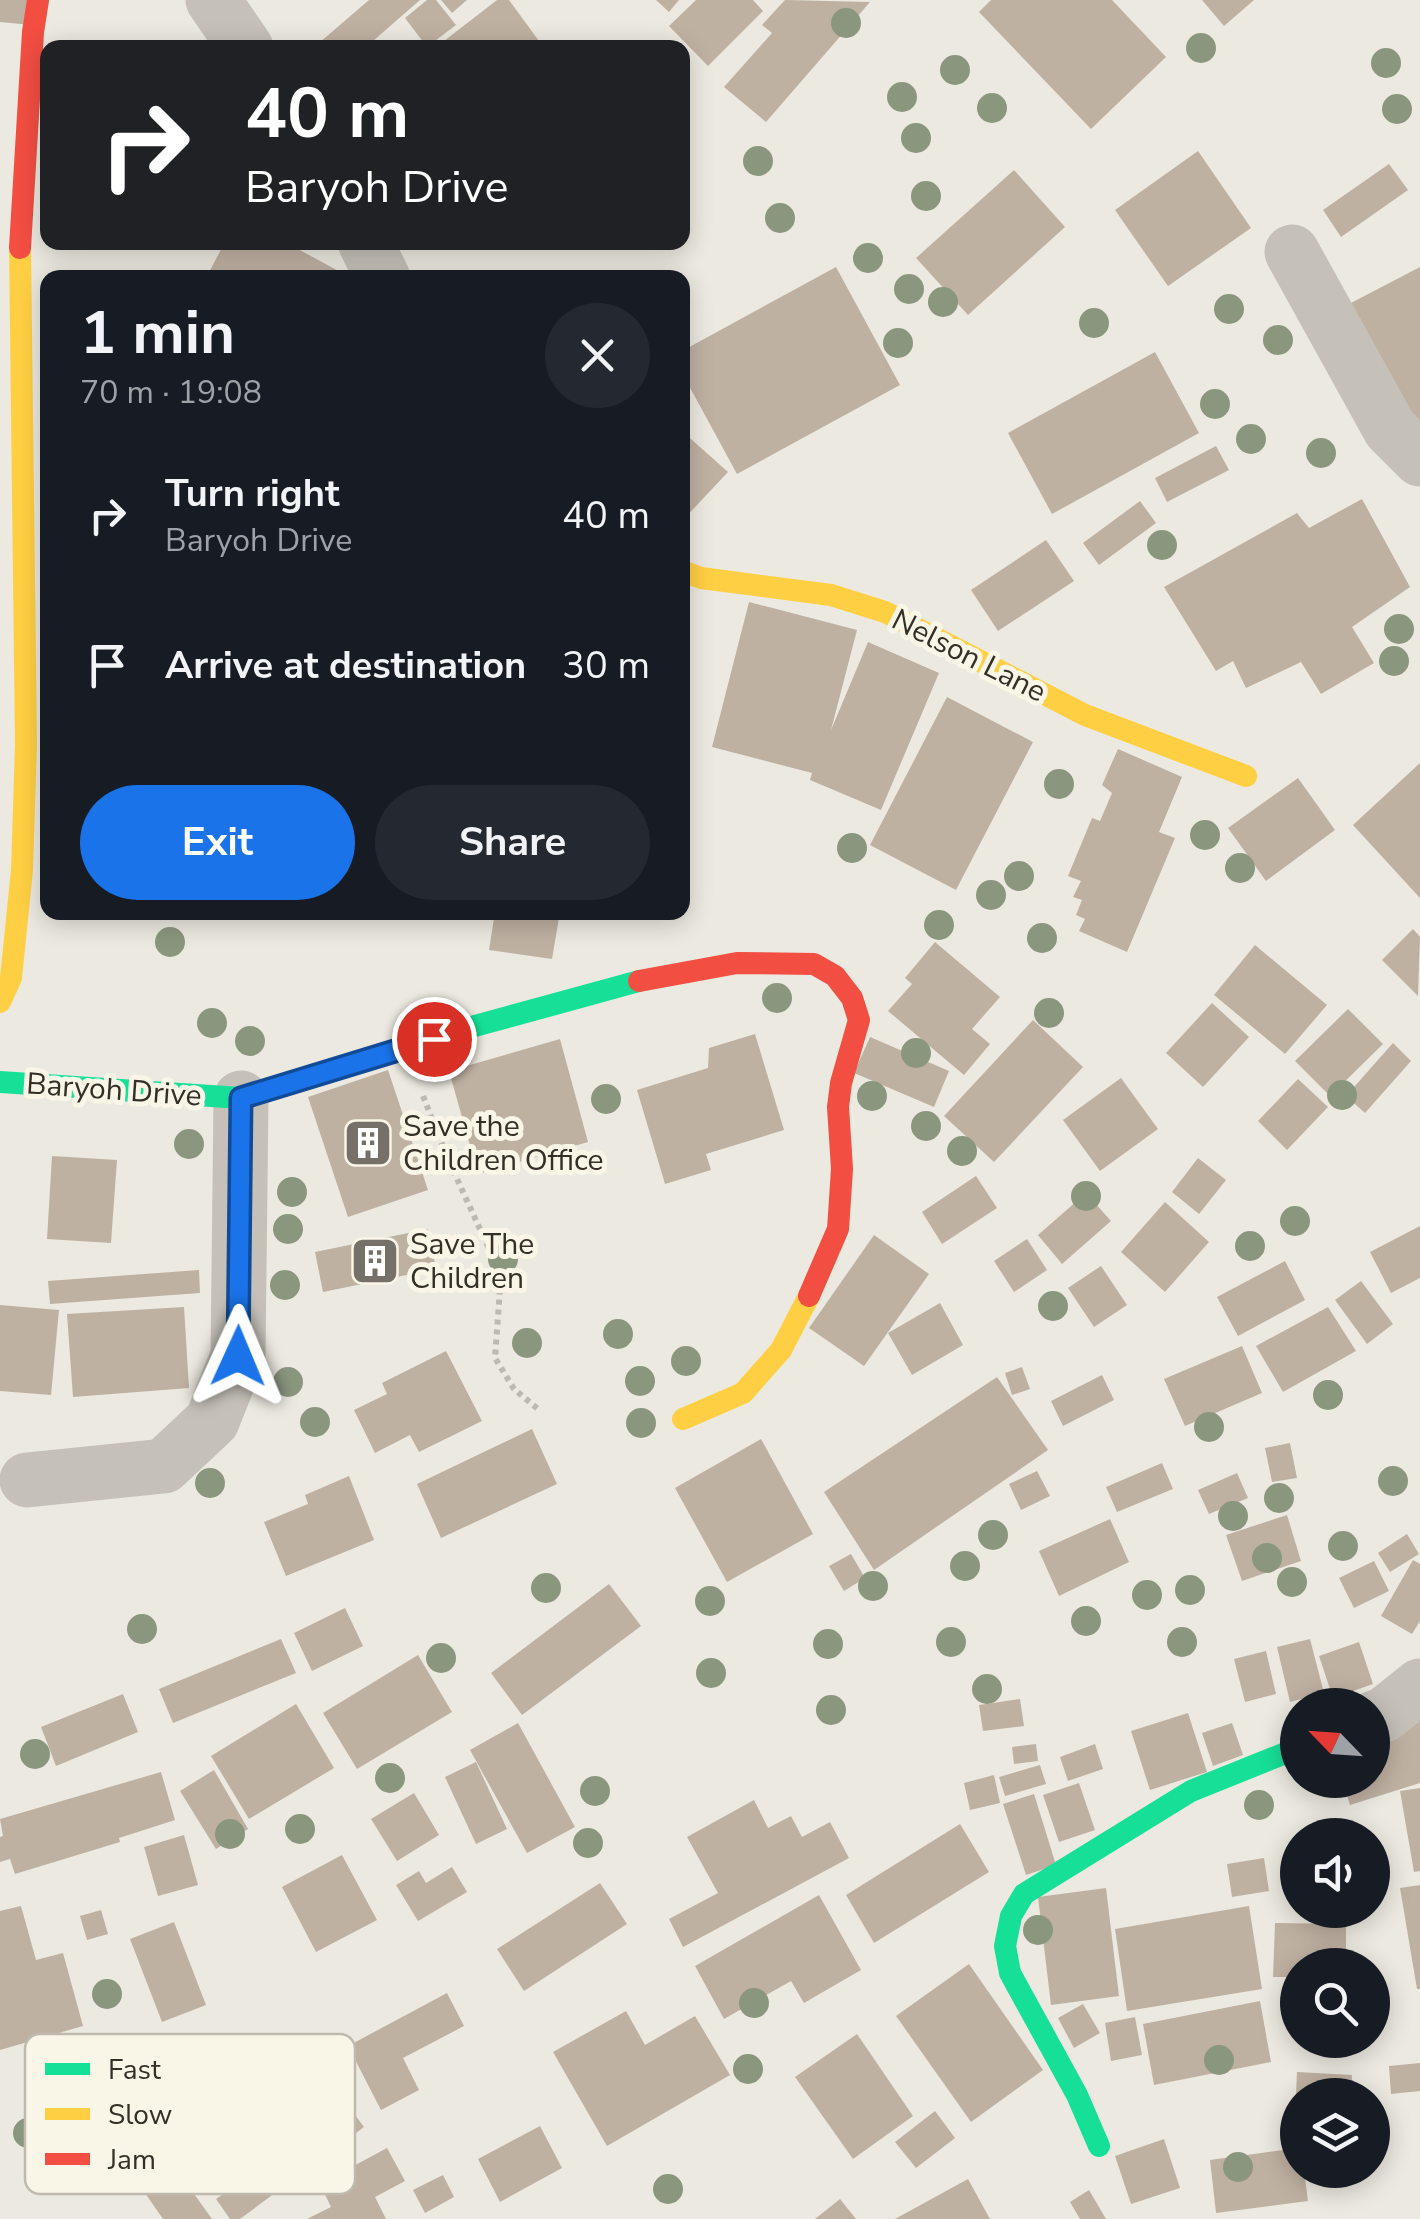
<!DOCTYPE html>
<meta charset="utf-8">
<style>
:root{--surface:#171b24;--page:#242831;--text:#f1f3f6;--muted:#9ea1a6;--accent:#1a73e8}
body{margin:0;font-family:"Nunito Sans",sans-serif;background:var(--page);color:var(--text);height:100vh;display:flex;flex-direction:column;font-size:38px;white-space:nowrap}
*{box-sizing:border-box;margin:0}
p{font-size:32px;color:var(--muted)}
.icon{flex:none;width:55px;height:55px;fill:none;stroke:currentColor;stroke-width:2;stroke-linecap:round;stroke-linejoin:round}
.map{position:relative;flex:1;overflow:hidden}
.side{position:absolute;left:40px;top:270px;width:650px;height:650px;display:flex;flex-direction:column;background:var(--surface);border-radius:20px;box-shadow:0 5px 25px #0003}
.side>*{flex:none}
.hud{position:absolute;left:40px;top:40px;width:650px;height:210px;border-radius:20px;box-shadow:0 5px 25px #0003;background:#202124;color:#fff;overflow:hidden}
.needle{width:65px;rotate:295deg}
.controls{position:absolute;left:1280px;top:1688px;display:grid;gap:20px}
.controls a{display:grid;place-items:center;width:110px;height:110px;border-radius:50%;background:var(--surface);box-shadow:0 5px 25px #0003;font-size:50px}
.pin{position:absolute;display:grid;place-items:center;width:85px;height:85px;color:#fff;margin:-42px;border:5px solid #fff;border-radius:50%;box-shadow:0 2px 10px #0007}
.me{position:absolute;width:110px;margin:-55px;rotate:1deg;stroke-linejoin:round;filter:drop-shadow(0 0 8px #0008)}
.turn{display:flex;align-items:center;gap:35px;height:210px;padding:0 40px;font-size:45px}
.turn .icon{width:130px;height:130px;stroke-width:2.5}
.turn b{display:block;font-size:70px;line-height:85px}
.round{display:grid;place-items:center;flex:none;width:105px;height:105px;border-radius:52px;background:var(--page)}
.head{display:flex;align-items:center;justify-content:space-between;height:170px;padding:0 40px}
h1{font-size:60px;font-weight:700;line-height:75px}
.cta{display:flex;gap:20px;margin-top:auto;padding:20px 40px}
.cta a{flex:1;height:115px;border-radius:60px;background:var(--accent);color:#fff;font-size:40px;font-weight:700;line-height:115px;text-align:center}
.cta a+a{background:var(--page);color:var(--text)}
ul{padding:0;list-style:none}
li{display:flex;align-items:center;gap:30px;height:150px;padding:0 40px}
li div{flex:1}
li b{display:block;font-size:38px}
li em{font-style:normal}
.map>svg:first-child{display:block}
</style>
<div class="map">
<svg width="1420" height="2219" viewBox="0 0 1420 2219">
<rect width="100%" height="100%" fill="#ece9e0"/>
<g fill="#bfb1a2">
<polygon points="0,0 35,0 31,25 0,22"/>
<polygon points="369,0 420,0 365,48 324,48 319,43"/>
<polygon points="427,0 436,0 456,25 427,47 405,18"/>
<polygon points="441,0 467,0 452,13"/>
<polygon points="497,0 509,0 539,41 530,48 435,48"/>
<polygon points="656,0 679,0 669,12"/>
<polygon points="696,0 753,0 763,11 708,66 669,26"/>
<polygon points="785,0 870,2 766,122 724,87 772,33 762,25"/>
<polygon points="991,0 1112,0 1166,57 1091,129 979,12"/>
<polygon points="1202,0 1254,0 1224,26"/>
<polygon points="1198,151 1251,228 1168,286 1115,210"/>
<polygon points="1389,164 1408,190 1341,237 1323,210"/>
<polygon points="1014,170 1065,227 968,315 916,258"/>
<polygon points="225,242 285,242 344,274 342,278 206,278"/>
<polygon points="836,267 900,385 737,474 682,373 682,351"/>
<polygon points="1420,267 1420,425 1383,389 1349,304"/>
<polygon points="1155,352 1199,433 1052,514 1008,433"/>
<polygon points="682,431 728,472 682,521"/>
<polygon points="1216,446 1229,470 1167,502 1155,478"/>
<polygon points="1362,499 1410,587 1352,627 1374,663 1321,694 1301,662 1246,688 1233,661 1216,671 1164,587 1297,513 1309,528"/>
<polygon points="1140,501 1156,523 1099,565 1083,543"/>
<polygon points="1046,540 1074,581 998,631 971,590"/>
<polygon points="749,602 857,630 831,730 868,642 939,673 881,810 810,780 812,773 712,747"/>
<polygon points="947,697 1033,742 956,890 870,845"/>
<polygon points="1118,749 1182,777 1159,832 1175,838 1127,952 1079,931 1085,919 1076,915 1082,900 1073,897 1081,881 1068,876 1092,818 1100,821 1112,793 1102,785"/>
<polygon points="1420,763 1420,898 1353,825"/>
<polygon points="1298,778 1335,830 1266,881 1228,828"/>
<polygon points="495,912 560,912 552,959 489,950"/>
<polygon points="1413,929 1420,937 1418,996 1382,960"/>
<polygon points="935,942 1000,997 972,1029 990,1044 964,1075 888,1011 912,984 905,978"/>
<polygon points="1255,945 1327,1005 1285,1054 1214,995"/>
<polygon points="1212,1003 1249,1037 1203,1087 1166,1053"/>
<polygon points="1348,1009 1383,1044 1330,1096 1295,1061"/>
<polygon points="1033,1020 1083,1067 994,1162 944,1116"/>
<polygon points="755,1034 784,1130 706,1154 711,1170 665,1184 637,1090 708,1068 709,1048"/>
<polygon points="870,1037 949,1071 934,1107 854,1073"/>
<polygon points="560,1039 588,1142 478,1174 449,1071"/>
<polygon points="1393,1043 1411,1061 1365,1113 1346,1096"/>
<polygon points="388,1070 428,1190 348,1217 308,1097"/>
<polygon points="1121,1078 1158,1129 1100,1171 1063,1120"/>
<polygon points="1298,1079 1328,1107 1287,1150 1258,1121"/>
<polygon points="52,1156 117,1160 111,1243 47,1239"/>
<polygon points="1198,1158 1226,1180 1199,1214 1172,1192"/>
<polygon points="976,1176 997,1208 942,1244 922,1212"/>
<polygon points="1086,1193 1111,1221 1062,1264 1038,1235"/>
<polygon points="1165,1202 1209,1242 1165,1292 1121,1252"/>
<polygon points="1420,1226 1420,1278 1391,1293 1370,1252"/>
<polygon points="428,1229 436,1269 323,1292 315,1252"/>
<polygon points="874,1235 929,1274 864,1366 809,1328"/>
<polygon points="1027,1239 1047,1270 1014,1292 994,1261"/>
<polygon points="1285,1261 1305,1300 1238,1336 1217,1297"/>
<polygon points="1101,1266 1127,1305 1094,1327 1068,1288"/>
<polygon points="199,1270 200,1293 50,1304 48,1281"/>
<polygon points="1361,1281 1393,1324 1367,1344 1335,1300"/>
<polygon points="940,1303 963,1345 912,1375 888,1333"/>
<polygon points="0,1305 59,1310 51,1395 0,1391"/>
<polygon points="184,1307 189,1388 73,1397 67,1314"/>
<polygon points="1328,1307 1356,1351 1283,1392 1256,1346"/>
<polygon points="1242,1346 1262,1393 1185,1426 1164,1379"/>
<polygon points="446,1351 482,1421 419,1452 410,1435 375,1453 354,1410 387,1394 382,1383"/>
<polygon points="1022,1367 1030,1389 1012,1395 1005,1373"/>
<polygon points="1102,1375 1114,1400 1063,1426 1051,1401"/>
<polygon points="997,1377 1048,1450 874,1570 824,1492"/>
<polygon points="532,1429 557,1484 441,1538 417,1484"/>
<polygon points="761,1439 813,1534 727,1582 675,1488"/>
<polygon points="1290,1443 1297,1478 1272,1482 1265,1448"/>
<polygon points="1162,1463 1173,1489 1117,1512 1106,1487"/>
<polygon points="1037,1471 1050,1496 1021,1510 1009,1484"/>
<polygon points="1237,1473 1248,1498 1209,1514 1198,1490"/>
<polygon points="349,1476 374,1540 286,1576 264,1522 308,1504 305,1495"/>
<polygon points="1287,1515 1301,1561 1242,1581 1226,1535"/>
<polygon points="1110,1519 1129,1562 1059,1596 1039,1551"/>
<polygon points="1407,1534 1419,1554 1390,1572 1378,1553"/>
<polygon points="851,1554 865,1578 844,1591 829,1566"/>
<polygon points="1413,1560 1420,1564 1420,1621 1412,1634 1381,1616"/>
<polygon points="1374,1561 1389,1591 1354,1608 1339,1578"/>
<polygon points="609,1584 641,1626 522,1715 491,1673"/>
<polygon points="345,1608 363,1646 312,1671 294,1633"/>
<polygon points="281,1639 296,1673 173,1723 159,1689"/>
<polygon points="1310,1639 1324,1693 1290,1702 1277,1647"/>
<polygon points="1359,1642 1373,1684 1333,1698 1319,1656"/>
<polygon points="1266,1651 1276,1694 1245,1702 1234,1659"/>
<polygon points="418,1655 452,1712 357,1769 323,1713"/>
<polygon points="123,1694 138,1732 56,1766 41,1727"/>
<polygon points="1020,1699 1024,1726 983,1731 979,1705"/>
<polygon points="296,1704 334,1768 249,1819 211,1756"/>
<polygon points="1188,1713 1207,1772 1150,1790 1131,1731"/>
<polygon points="1420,1714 1420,1783 1350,1805 1342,1780 1372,1780 1372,1745 1404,1734 1400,1721"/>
<polygon points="518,1723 575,1827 527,1853 470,1750"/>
<polygon points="1232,1723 1243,1755 1213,1766 1202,1733"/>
<polygon points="1036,1744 1038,1761 1014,1764 1012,1747"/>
<polygon points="1095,1744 1103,1769 1068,1781 1060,1757"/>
<polygon points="476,1762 507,1829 476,1844 445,1777"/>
<polygon points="1040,1765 1046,1784 1005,1796 999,1777"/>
<polygon points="214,1770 248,1829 216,1849 180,1791"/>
<polygon points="161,1772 175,1820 119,1838 120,1842 15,1874 10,1859 0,1862 0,1837 3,1836 0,1819"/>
<polygon points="994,1775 1000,1803 970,1810 964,1783"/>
<polygon points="1079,1783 1095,1830 1059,1842 1043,1795"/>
<polygon points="1420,1788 1420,1871 1414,1872 1400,1791"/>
<polygon points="414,1793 439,1835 397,1861 371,1819"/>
<polygon points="1034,1794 1056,1865 1026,1875 1003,1804"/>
<polygon points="754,1800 768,1828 791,1816 802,1837 830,1822 849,1858 683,1947 669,1919 718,1893 687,1837"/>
<polygon points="960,1824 989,1872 874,1943 846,1895"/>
<polygon points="184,1835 198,1885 158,1896 144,1847"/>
<polygon points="342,1855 377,1920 316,1952 282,1887"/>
<polygon points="1264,1858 1269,1891 1232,1897 1227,1864"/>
<polygon points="452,1867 467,1892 418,1921 396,1885 419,1871 426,1883"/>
<polygon points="600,1883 627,1924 524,1991 497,1949"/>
<polygon points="1420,1885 1420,1989 1417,1989 1400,1888"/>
<polygon points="1106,1888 1119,1996 1051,2005 1038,1897"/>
<polygon points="819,1895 861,1970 804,2003 791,1981 724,2019 695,1966"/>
<polygon points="21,1906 36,1960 63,1953 83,2026 0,2050 0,1911"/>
<polygon points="1249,1906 1262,1989 1127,2011 1115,1929"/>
<polygon points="101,1910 108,1934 87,1940 80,1916"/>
<polygon points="174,1922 206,2005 162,2022 130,1939"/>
<polygon points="1275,1923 1346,1924 1346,1965 1298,1965 1298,1977 1273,1977"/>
<polygon points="969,1964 1043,2070 971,2122 896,2016"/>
<rect x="1290" y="1986" width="8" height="27"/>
<polygon points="447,1993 464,2026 403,2058 419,2090 381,2110 348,2046"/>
<polygon points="1260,2001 1271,2062 1154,2085 1143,2024"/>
<polygon points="1083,2004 1100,2033 1074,2048 1058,2018"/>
<polygon points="626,2011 645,2045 695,2016 730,2075 607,2146 553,2052"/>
<polygon points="1135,2017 1142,2055 1111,2061 1105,2023"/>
<polygon points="857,2034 913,2116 853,2159 795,2077"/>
<polygon points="163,2035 211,2078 105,2195 58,2153"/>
<polygon points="1420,2063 1420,2091 1391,2094 1389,2066"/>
<polygon points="1297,2072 1352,2075 1351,2095 1296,2095"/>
<polygon points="326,2076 364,2127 240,2219 230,2219 216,2199 244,2179 224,2151"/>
<polygon points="935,2111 955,2138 916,2168 895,2142"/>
<polygon points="540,2126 562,2168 500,2202 478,2159"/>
<polygon points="1164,2139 1180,2188 1131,2204 1115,2156"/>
<polygon points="387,2148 405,2181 375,2197 386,2219 307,2219 331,2207 320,2184"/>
<polygon points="1298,2148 1298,2170 1304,2170 1308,2201 1216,2213 1210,2160"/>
<polygon points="177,2170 212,2219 163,2219 145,2193"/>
<polygon points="443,2175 454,2197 425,2213 413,2190"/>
<polygon points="968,2179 990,2219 895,2219"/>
<polygon points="1089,2190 1106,2219 1080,2219 1070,2202"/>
<polygon points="840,2199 856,2219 815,2219"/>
</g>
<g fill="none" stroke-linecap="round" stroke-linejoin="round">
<polyline stroke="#bdb9b2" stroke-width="6" stroke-dasharray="5 5" stroke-linecap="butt" points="423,1096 447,1157 501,1275 495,1358 514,1389 538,1409"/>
<g stroke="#c5c1b9" stroke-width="55">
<polyline points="213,0 246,48"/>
<polyline points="365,242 383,278"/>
<polyline points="1292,252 1390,429 1420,459"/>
<polyline points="27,1480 164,1466 212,1421 238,1356 241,1098"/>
<polyline points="1372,1719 1385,1714 1420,1686"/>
</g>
<g stroke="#16e098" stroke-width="22">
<polyline points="0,1082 241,1098 464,1029 639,981"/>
<polyline points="1099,2146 1077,2095 1010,1973 1005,1946 1011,1916 1024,1894 1191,1791 1298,1748"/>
</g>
<g stroke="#ffcf43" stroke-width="22">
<polyline points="682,571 701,578 831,595 885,612 1085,715 1246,776"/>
<polyline points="0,1002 11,978 22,870 26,744 20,248"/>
<polyline points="683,1419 743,1393 781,1350 809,1296"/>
</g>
<g stroke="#f24e42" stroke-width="22">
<polyline points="20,248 33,32 38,0"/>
<polyline points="639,981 737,963 814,964 835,976 852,998 859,1020 841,1083 838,1107 842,1169 838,1229 809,1296"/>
</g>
</g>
<g fill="#8b967e">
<circle cx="846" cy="23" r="15"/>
<circle cx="1201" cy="48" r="15"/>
<circle cx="1386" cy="63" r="15"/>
<circle cx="955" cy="70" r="15"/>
<circle cx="902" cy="97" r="15"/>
<circle cx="992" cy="108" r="15"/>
<circle cx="1397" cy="109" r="15"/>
<circle cx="916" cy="138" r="15"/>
<circle cx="758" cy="161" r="15"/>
<circle cx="926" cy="196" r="15"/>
<circle cx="780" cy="218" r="15"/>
<circle cx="868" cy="258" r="15"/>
<circle cx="909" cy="289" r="15"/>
<circle cx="943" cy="302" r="15"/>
<circle cx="1229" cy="309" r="15"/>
<circle cx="1094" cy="323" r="15"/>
<circle cx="1278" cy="340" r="15"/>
<circle cx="898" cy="343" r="15"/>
<circle cx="1215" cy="404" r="15"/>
<circle cx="1251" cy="439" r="15"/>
<circle cx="1321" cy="453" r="15"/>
<circle cx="1162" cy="545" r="15"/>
<circle cx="1399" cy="629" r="15"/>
<circle cx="1394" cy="661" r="15"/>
<circle cx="1059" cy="784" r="15"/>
<circle cx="1205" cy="835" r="15"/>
<circle cx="852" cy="848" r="15"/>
<circle cx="1240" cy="868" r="15"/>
<circle cx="1019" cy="876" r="15"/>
<circle cx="991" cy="895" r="15"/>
<circle cx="939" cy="925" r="15"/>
<circle cx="1042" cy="938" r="15"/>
<circle cx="170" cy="942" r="15"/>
<circle cx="777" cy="998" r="15"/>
<circle cx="1049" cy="1013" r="15"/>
<circle cx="212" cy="1023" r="15"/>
<circle cx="250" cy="1041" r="15"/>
<circle cx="916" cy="1053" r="15"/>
<circle cx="1342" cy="1095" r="15"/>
<circle cx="872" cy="1096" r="15"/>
<circle cx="606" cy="1099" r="15"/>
<circle cx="926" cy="1126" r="15"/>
<circle cx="189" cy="1144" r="15"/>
<circle cx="962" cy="1151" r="15"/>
<circle cx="292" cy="1192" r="15"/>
<circle cx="1086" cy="1196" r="15"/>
<circle cx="1295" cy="1221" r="15"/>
<circle cx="288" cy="1229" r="15"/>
<circle cx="1250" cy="1246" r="15"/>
<circle cx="503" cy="1259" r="15"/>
<circle cx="285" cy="1285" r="15"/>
<circle cx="1053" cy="1306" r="15"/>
<circle cx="618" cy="1334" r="15"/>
<circle cx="527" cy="1343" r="15"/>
<circle cx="686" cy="1361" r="15"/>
<circle cx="640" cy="1381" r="15"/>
<circle cx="288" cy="1382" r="15"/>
<circle cx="1328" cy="1395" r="15"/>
<circle cx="315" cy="1422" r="15"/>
<circle cx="641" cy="1423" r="15"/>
<circle cx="1209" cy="1427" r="15"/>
<circle cx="1393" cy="1481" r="15"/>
<circle cx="210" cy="1483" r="15"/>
<circle cx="1279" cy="1498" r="15"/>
<circle cx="1233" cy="1516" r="15"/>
<circle cx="993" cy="1535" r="15"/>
<circle cx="1343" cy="1546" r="15"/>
<circle cx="1267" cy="1558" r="15"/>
<circle cx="965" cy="1566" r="15"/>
<circle cx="1292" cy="1582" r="15"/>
<circle cx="873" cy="1586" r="15"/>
<circle cx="546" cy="1588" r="15"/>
<circle cx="1190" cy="1590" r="15"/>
<circle cx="1147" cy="1595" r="15"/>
<circle cx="710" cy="1601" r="15"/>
<circle cx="1086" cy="1621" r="15"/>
<circle cx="142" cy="1629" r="15"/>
<circle cx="951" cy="1642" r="15"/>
<circle cx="1182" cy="1642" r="15"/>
<circle cx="828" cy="1644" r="15"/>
<circle cx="441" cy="1658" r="15"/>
<circle cx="711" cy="1673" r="15"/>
<circle cx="987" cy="1689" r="15"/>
<circle cx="831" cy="1710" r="15"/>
<circle cx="35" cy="1754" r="15"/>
<circle cx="390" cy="1778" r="15"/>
<circle cx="595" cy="1791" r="15"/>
<circle cx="1259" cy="1805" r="15"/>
<circle cx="300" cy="1829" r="15"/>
<circle cx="230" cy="1834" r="15"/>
<circle cx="588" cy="1843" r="15"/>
<circle cx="1038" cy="1930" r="15"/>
<circle cx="107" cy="1994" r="15"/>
<circle cx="754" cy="2003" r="15"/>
<circle cx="1219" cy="2060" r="15"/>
<circle cx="748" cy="2069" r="15"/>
<circle cx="28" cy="2133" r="15"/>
<circle cx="1238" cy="2167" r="15"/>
<circle cx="668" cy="2189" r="15"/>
</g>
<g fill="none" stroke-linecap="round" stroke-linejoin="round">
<g stroke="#114b97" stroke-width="25">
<polyline id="route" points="238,1356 241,1098 434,1039"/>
</g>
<use href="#route" stroke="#1a73e8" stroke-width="18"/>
</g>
<defs>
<g id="building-square" transform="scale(2.5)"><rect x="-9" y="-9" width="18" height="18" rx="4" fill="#757068" stroke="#f9f5e7"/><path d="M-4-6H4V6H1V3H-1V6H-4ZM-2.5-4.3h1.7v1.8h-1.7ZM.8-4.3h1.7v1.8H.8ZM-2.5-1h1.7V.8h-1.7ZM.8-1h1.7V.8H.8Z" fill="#fff"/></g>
</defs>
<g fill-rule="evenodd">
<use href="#building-square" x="368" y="1143"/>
<use href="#building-square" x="375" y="1261"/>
</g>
<g text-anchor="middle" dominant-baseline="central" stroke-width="10" stroke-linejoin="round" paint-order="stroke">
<g font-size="30" fill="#352f28" stroke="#f9f5e7">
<text transform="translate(969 656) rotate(27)">Nelson Lane</text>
<text transform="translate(114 1090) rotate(4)">Baryoh Drive</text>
</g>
<g font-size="30" fill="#352f28" stroke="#f9f5e7" text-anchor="start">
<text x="403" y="1126">Save the<tspan x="403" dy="34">Children Office</tspan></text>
<text x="410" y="1244">Save The<tspan x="410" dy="34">Children</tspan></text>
</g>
</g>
<rect x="25" y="2034" width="330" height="160" rx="15" fill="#f9f5e7" stroke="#bebaae" stroke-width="2.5"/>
<rect x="45" y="2063" width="45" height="12" fill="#16e098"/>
<rect x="45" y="2108" width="45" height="12" fill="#ffcf43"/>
<rect x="45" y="2153" width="45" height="12" fill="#f24e42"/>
<g font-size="28" fill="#352f28">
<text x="108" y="2079">Fast</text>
<text x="108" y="2124">Slow</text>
<text x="108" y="2169">Jam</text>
</g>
</svg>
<div class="controls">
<a><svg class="needle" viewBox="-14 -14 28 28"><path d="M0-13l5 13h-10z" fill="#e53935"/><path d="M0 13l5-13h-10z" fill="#9ea1a6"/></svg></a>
<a><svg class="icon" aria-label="sound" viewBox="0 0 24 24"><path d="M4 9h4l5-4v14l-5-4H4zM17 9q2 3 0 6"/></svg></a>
<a><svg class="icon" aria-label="search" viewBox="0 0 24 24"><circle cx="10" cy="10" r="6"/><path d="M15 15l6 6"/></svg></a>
<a><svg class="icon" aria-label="layers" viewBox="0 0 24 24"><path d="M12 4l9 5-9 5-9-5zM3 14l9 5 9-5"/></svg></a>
</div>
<div class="pin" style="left:434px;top:1039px;background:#d93025"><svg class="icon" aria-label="arrive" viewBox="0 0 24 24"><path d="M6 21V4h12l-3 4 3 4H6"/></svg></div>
<svg class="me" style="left:238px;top:1356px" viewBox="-20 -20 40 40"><path d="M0-17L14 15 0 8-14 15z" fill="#1a73e8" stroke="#fff" stroke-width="4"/></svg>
<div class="hud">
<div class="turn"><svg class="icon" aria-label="right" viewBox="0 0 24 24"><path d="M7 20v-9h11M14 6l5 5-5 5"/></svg><div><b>40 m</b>Baryoh Drive</div></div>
</div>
<section class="side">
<div class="head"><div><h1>1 min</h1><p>70 m · 19:08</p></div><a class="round"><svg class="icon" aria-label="close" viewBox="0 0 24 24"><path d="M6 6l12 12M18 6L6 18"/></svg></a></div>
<ul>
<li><svg class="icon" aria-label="right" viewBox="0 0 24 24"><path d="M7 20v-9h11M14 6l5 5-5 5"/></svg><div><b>Turn right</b><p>Baryoh Drive</p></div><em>40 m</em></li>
<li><svg class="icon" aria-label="arrive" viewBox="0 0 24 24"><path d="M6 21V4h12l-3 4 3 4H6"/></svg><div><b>Arrive at destination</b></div><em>30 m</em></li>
</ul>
<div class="cta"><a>Exit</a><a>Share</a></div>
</section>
</div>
